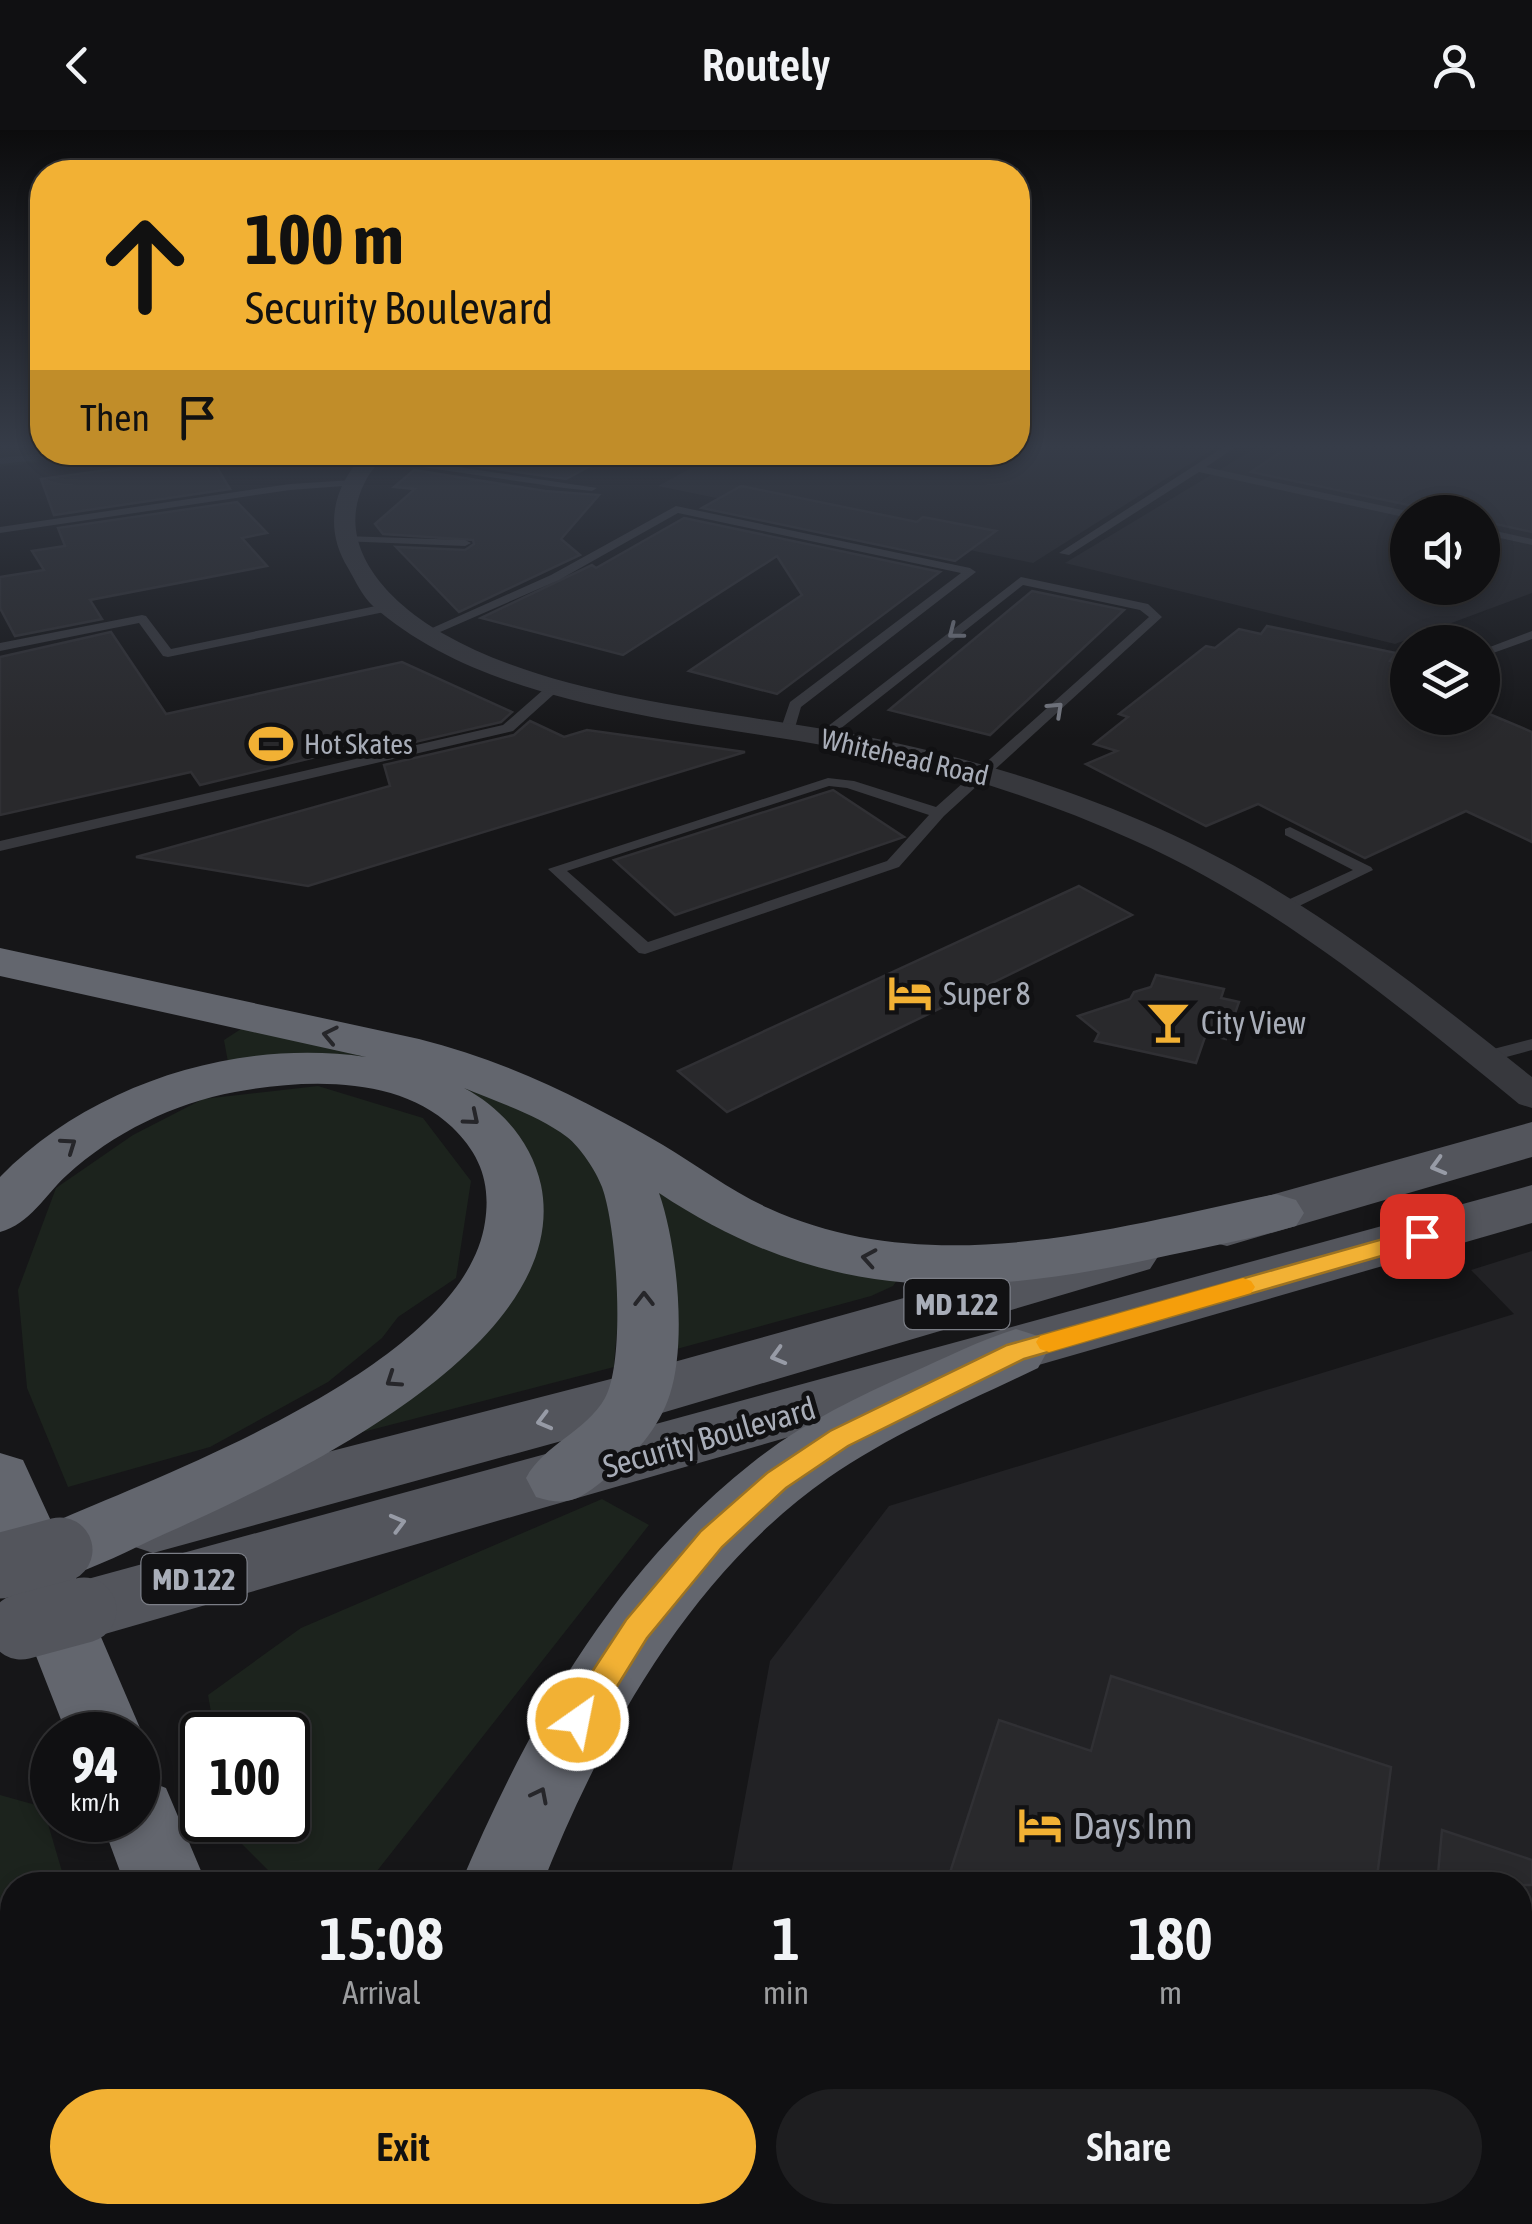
<!DOCTYPE html>
<style>
:root{--surface:#101012;--page:#1e1e20;--text:#f1f3f6;--muted:#9c9d9f;--line:#303032;--accent:#f2b134}
body{margin:0;font-family:"Asap Condensed",sans-serif;background:var(--page);color:var(--text);height:100vh;display:flex;flex-direction:column;font-size:38px;white-space:nowrap}
*{box-sizing:border-box;margin:0}
p{font-size:32px;color:var(--muted)}
.icon{flex:none;width:55px;height:55px;fill:none;stroke:currentColor;stroke-width:2;stroke-linecap:round;stroke-linejoin:round}
.map{position:relative;flex:1;overflow:hidden}
.side{position:absolute;left:0px;top:1742px;width:1532px;height:352px;display:flex;flex-direction:column;background:var(--surface);border-radius:40px 40px 0 0;box-shadow:0 5px 15px #0003,0 0 0 2px var(--line)}
.side>*{flex:none}
.guide{position:absolute;left:30px;top:30px;width:1000px;height:305px;border-radius:40px;box-shadow:0 5px 15px #0003,0 0 0 2px var(--line);background:#f2b134;color:#111;overflow:hidden}
.controls{position:absolute;left:1390px;top:365px;display:grid;gap:20px}
.controls a{display:grid;place-items:center;width:110px;height:110px;border-radius:50%;background:var(--surface);box-shadow:0 5px 15px #0003,0 0 0 2px var(--line);font-size:50px}
.speed{position:absolute;left:30px;top:1582px;display:flex;gap:20px;font-size:50px;font-weight:700;text-align:center}
.speed>*{display:grid;place-content:center;width:130px;height:130px;border-radius:50%;background:var(--surface);box-shadow:0 5px 15px #0003,0 0 0 2px var(--line);line-height:1}
.speed small{font-size:25px;font-weight:400}
.speed .limit{border:5px solid #111;border-radius:15px;background:#fff;color:#111}
.pin{position:absolute;display:grid;place-items:center;width:85px;height:85px;color:#fff;margin:-42px;border-radius:20px;box-shadow:0 5px 15px #0006}
.me{position:absolute;width:110px;margin:-55px;rotate:33deg;stroke-linejoin:round;filter:drop-shadow(0 0 8px #0008)}
.turn{display:flex;align-items:center;gap:35px;height:210px;padding:0 50px;font-size:45px}
.turn .icon{width:130px;height:130px;stroke-width:2.5}
.turn b{display:block;font-size:70px;line-height:85px}
.then{display:flex;align-items:center;height:95px;padding:0 50px;background:#0003;gap:20px;font-size:38px}
.eta{display:flex;justify-content:space-evenly;align-items:center;height:170px;text-align:center}
.eta b{font-size:60px;font-weight:600;line-height:70px}
.action{display:flex;gap:20px;margin-top:auto;padding:20px 50px}
.action a{flex:1;height:115px;border-radius:60px;background:var(--accent);color:#111;font-size:40px;font-weight:600;line-height:115px;text-align:center}
.action a+a{background:var(--page);color:var(--text)}
header{display:flex;justify-content:space-between;align-items:center;height:130px;padding:0 50px;background:var(--surface);font-size:45px;font-weight:600}
.map>svg:first-child{display:block}
</style>
<header><svg class="icon" aria-label="back" viewBox="0 0 24 24"><path d="M15 5l-7 7 7 7"/></svg>Routely<svg class="icon" aria-label="person" viewBox="0 0 24 24"><circle cx="12" cy="8" r="4"/><path d="M4 21q1-7 8-7t8 7"/></svg></header>
<div class="map">
<svg width="1532" height="2094" viewBox="0 0 1532 2094">
<rect width="100%" height="100%" fill="#161618"/>
<g fill="#222225" fill-rule="evenodd">
<polygon points="1018,316 1218,316 1033,433 658,356 719,323 1018,322"/>
<path d="M1259 316H1532V463L1395 514 1065 433ZM1408 382H1482V458H1408Z"/>
<polygon points="1532,1121 1532,2094 684,2094 683,2083 1520,2082 1520,1755 729,1755 770,1531 889,1376 1514,1184 1471,1140"/>
</g>
<g fill="#1c231d">
<polygon points="42,316 42,322 110,323 0,337 0,317"/>
<path d="M244 897C349 920 500 941 581 1017 603 1038 616 1078 620 1107 625 1141 616 1201 614 1237L320 1313 526 1123 464 960 228 932 224 910Z"/>
<polygon points="318,956 423,988 471,1051 456,1148 398,1187 382,1208 328,1252 210,1317 68,1357 27,1258 18,1160 56,1058 133,1005 203,969"/>
<polygon points="643,1049 900,1146 893,1156 871,1166 662,1223"/>
<polygon points="602,1369 649,1395 366,1755 283,1755 233,1705 230,1690 288,1690 288,1605 215,1605 208,1565 301,1498"/>
<polygon points="0,1665 43,1677 66,1755 12,1755 12,2082 163,2083 167,2094 0,2094"/>
</g>
<g fill="none" stroke-linecap="round" stroke-linejoin="round">
<polyline stroke="#2c353c" stroke-width="6" points="0,331 86,322"/>
</g>
<g fill="#29292c" stroke="#303034" stroke-width="2.5">
<polygon points="1290,316 1532,316 1532,402 1482,391 1482,382 1442,382 1251,342"/>
<polygon points="434,322 616,322 566,349 427,329"/>
<polygon points="210,326 230,359 54,385 41,349"/>
<polygon points="414,340 545,361 599,365 561,409 580,425 459,482 396,417 465,420 474,414 473,410 383,404 375,394 415,359 394,357"/>
<polygon points="741,356 917,392 923,387 996,401 955,431 702,378"/>
<polygon points="237,372 267,403 242,408 267,436 90,470 102,489 15,506 0,478 0,447 44,440 32,421 65,416 58,398"/>
<polygon points="684,388 940,442 777,564 689,541 802,465 777,426 623,525 481,488 592,435 596,438"/>
<polygon points="1032,461 1124,480 990,605 889,580"/>
<polygon points="1267,496 1396,523 1390,531 1408,539 1408,588 1482,588 1482,581 1532,602 1532,712 1466,681 1365,728 1258,674 1206,696 1086,634 1117,621 1094,614 1128,587 1119,584 1206,516 1215,518 1239,499 1261,504"/>
<polygon points="111,502 166,584 402,532 512,582 501,592 380,620 378,612 200,655 191,642 0,685 0,527"/>
<polygon points="530,591 564,607 587,600 745,622 308,756 136,727 390,656 384,635 514,605"/>
<polygon points="833,660 904,707 675,785 614,730"/>
<polygon points="1079,756 1132,785 727,982 678,941"/>
<polygon points="1156,845 1224,859 1221,868 1239,872 1226,909 1206,904 1196,933 1095,911 1099,903 1078,886 1130,869 1134,862 1151,857"/>
<polygon points="1111,1546 1391,1637 1376,1755 946,1755 999,1590 1091,1621"/>
<polygon points="1442,1700 1532,1730 1532,1755 1437,1755"/>
</g>
<g fill="none" stroke-linecap="round" stroke-linejoin="round">
<g fill="#37383d" fill-rule="evenodd">
<polygon points="1225,316 1237,316 1206,337 1411,382 1408,382 1408,388 1199,342 1069,425 1059,423"/>
<polygon points="372,324 597,358 592,361 564,358 368,329"/>
<polygon points="353,350 358,353 357,355 290,360 0,403 0,397 290,354"/>
<polygon points="676,376 970,438 976,442 801,577 794,601 787,605 780,601 790,572 961,443 678,383 559,450 431,506 421,503 551,445"/>
<polygon points="1482,398 1532,409 1532,415 1482,404"/>
<polygon points="344,406 465,410 471,413 465,416 340,411 340,407"/>
<path d="M1021 447 1148 474 1162 487 944 686 899 737 645 824 639 823 548 739 828 648 854 651 936 677 1149 487 1140 480 1023 455 826 610 814 607ZM829 656 847 658 929 685 887 731 648 812 567 741Z"/>
<polygon points="390,473 396,477 394,480 168,527 163,526 139,493 0,521 0,513 142,485 146,486 171,519"/>
<polygon points="1532,501 1532,509 1482,527 1482,520"/>
<polygon points="551,553 563,556 513,601 0,721 0,711 503,595"/>
<polygon points="1290,697 1371,737 1373,740 1291,780 1279,780 1279,774 1353,740 1285,705 1285,699"/>
<polygon points="1532,909 1532,920 1484,933 1475,927 1478,923"/>
</g>
<path fill="#37383d" fill-rule="evenodd" d="M366 322H388C380 332 370 341 365 352 332 416 390 473 442 503 569 576 754 581 896 613 1023 641 1151 686 1263 752 1358 808 1445 878 1532 947V978L1519 974C1398 875 1277 774 1133 710 1058 676 977 649 897 630 734 591 504 591 373 476 362 466 355 450 348 438 323 397 333 356 366 322Z"/>
<g fill="#53555c" fill-rule="evenodd">
<polygon points="1532,992 1532,1027 1227,1116 1207,1111 1199,1097 1207,1083"/>
<polygon points="1532,1055 1532,1093 84,1510 59,1501 48,1480 59,1459 84,1450"/>
<polygon points="1130,1105 1150,1111 1159,1125 1150,1139 638,1290 153,1423 129,1415 119,1395 129,1375 153,1367 638,1242"/>
</g>
<g fill="#63666e" fill-rule="evenodd">
<path d="M0 818 419 909C505 930 587 971 663 1015 698 1036 731 1061 768 1078 930 1152 1111 1099 1276 1064L1296 1070 1304 1083 1296 1096C1254 1108 1212 1116 1170 1125 979 1168 828 1176 659 1063 677 1114 687 1212 670 1264 659 1299 633 1327 605 1349 579 1370 568 1377 536 1367L526 1348C544 1314 586 1302 605 1268 626 1230 617 1098 602 1057 596 1041 580 1017 567 1007 538 985 497 972 464 958 502 978 532 1013 541 1055 574 1215 292 1346 178 1398 143 1413 109 1432 74 1444L143 1605 138 1617V1605H67L0 1434V1323L23 1330 52 1393C170 1341 464 1235 485 1092 491 1053 480 1024 452 997 398 945 303 949 235 962 174 973 113 1003 67 1045 45 1065 30 1094 0 1102V1047C91 954 237 908 366 927L0 846Z"/>
<path d="M1016 1199 1038 1206 1047 1222 1038 1238C967 1272 893 1303 828 1348 690 1445 603 1602 542 1755H460C528 1595 613 1443 752 1333 799 1295 855 1268 911 1243 945 1228 980 1210 1016 1199Z"/>
<polygon points="138,1647 166,1658 207,1755 125,1755 101,1690 138,1690"/>
<polygon points="223,2082 317,2082 320,2094 226,2094"/>
<polygon points="366,2082 460,2082 458,2094 364,2094"/>
</g>
<g stroke="#53555c" stroke-width="65">
<polyline points="0,1436 60,1420"/>
<polyline points="21,1497 84,1480"/>
</g>
</g>
<defs><path id="oneway-chevron" d="M-2-3.5L2.5 0L-2 3.5" fill="none" stroke-width="1.6" stroke-linecap="round" stroke-linejoin="round" transform="scale(2.5)"/></defs>
<g stroke="#757881">
<use href="#oneway-chevron" transform="translate(955 502) rotate(142)"/>
<use href="#oneway-chevron" transform="translate(1056 579) rotate(-43)"/>
</g>
<g stroke="#26262a">
<use href="#oneway-chevron" transform="translate(330 905) rotate(-168)"/>
<use href="#oneway-chevron" transform="translate(472 988) rotate(40)"/>
<use href="#oneway-chevron" transform="translate(69 1015) rotate(-35)"/>
<use href="#oneway-chevron" transform="translate(869 1128) rotate(-170)"/>
<use href="#oneway-chevron" transform="translate(644 1169) rotate(-90)"/>
<use href="#oneway-chevron" transform="translate(393 1250) rotate(146)"/>
<use href="#oneway-chevron" transform="translate(540 1665) rotate(-63)"/>
</g>
<g stroke="#979ba6">
<use href="#oneway-chevron" transform="translate(1438 1036) rotate(164)"/>
<use href="#oneway-chevron" transform="translate(778 1226) rotate(164)"/>
<use href="#oneway-chevron" transform="translate(544 1291) rotate(165)"/>
<use href="#oneway-chevron" transform="translate(398 1393) rotate(-15)"/>
</g>
<linearGradient id="sky" x2="0" y2="1"><stop stop-color="#0c0c0d"/><stop offset="0.52" stop-color="#363c48"/><stop offset="1" stop-color="#363c48" stop-opacity="0"/></linearGradient>
<rect width="1532" height="609" fill="url(#sky)"/>
<polygon fill="#f2b134" stroke="#9d7322" stroke-width="2.5" points="1422,1098 1433,1106 1430,1112 1024,1229 848,1316 786,1358 722,1417 647,1508 590,1600 578,1604 567,1600 563,1590 567,1580 626,1490 701,1401 767,1343 830,1301 1007,1215"/>
<polygon fill="#f59e0b" points="1243,1148 1251,1151 1255,1157 1251,1163 1049,1222 1040,1219 1036,1212 1040,1206"/>
<defs>
<g id="stadium-bare" transform="scale(3.45)"><path d="M0-5a6.5 5 0 1 0 0 10a6.5 5 0 1 0 0-10ZM-3.5-1.8h7v3.6h-7Z" fill="#f2b134" stroke="#111113" stroke-width="2.5" paint-order="stroke"/></g>
<g id="hotel-bare" transform="scale(3.45)"><path d="M-6-4.5h1.5V1H6V5H4.5V3h-9V5H-6ZM-4 0a1.8 1.8 0 1 1 3.6 0ZM.5 0V-2.5h3Q6-2.5 6 0Z" fill="#f2b134" stroke="#111113" stroke-width="2.5" paint-order="stroke"/></g>
<g id="bar-bare" transform="scale(3.45)"><path d="M-6-5H6L.8 .8V4.5H3.5V6h-7V4.5H-.8V.8Z" fill="#f2b134" stroke="#111113" stroke-width="2.5" paint-order="stroke"/></g>
</defs>
<g fill-rule="evenodd">
<use href="#stadium-bare" x="271" y="614"/>
<use href="#hotel-bare" x="910" y="863"/>
<use href="#bar-bare" x="1168" y="892"/>
<use href="#hotel-bare" x="1040" y="1695"/>
</g>
<g text-anchor="middle" dominant-baseline="central" stroke-width="10" stroke-linejoin="round" paint-order="stroke">
<g font-size="28" fill="#a8adb8" stroke="#111113" text-anchor="start">
<text x="304" y="614">Hot Skates</text>
</g>
<g font-size="28" fill="#a8adb8" stroke="#111113">
<text transform="translate(905 627) rotate(13)">Whitehead Road</text>
</g>
<g fill="#111113" stroke="#7b7e86" stroke-width="2.5">
<rect x="904.5" y="1149" width="105" height="50" rx="8"/>
<rect x="141.5" y="1424" width="105" height="50" rx="8"/>
</g>
<g font-size="30" font-weight="bold" fill="#a8adb8">
<text x="957" y="1174">MD 122</text>
<text x="194" y="1449">MD 122</text>
</g>
<g font-size="32" fill="#a8adb8" stroke="#111113" text-anchor="start">
<text x="943" y="863">Super 8</text>
<text x="1201" y="892">City View</text>
</g>
<g font-size="32" fill="#a8adb8" stroke="#111113">
<text transform="translate(709 1307) rotate(-16)">Security Boulevard</text>
</g>
<g font-size="38" fill="#a8adb8" stroke="#111113" text-anchor="start">
<text x="1073" y="1695">Days Inn</text>
</g>
</g>
</svg>
<div class="controls">
<a><svg class="icon" aria-label="sound" viewBox="0 0 24 24"><path d="M4 9h4l5-4v14l-5-4H4zM17 9q2 3 0 6"/></svg></a>
<a><svg class="icon" aria-label="layers" viewBox="0 0 24 24"><path d="M12 4l9 5-9 5-9-5zM3 14l9 5 9-5"/></svg></a>
</div>
<div class="speed"><div>94<small>km/h</small></div><div class="limit">100</div></div>
<div class="pin" style="left:1422px;top:1106px;background:#d93025"><svg class="icon" aria-label="arrive" viewBox="0 0 24 24"><path d="M6 21V4h12l-3 4 3 4H6"/></svg></div>
<svg class="me" style="left:578px;top:1590px" viewBox="-20 -20 40 40"><circle r="17" fill="#f2b134" stroke="#fff" stroke-width="3"/><path d="M0-11L8 9 0 5-8 9z" fill="#fff"/></svg>
<div class="guide">
<div class="turn"><svg class="icon" aria-label="ahead" viewBox="0 0 24 24"><path d="M12 20V5M6 11l6-6 6 6"/></svg><div><b>100 m</b>Security Boulevard</div></div>
<div class="then">Then<svg class="icon" aria-label="arrive" viewBox="0 0 24 24"><path d="M6 21V4h12l-3 4 3 4H6"/></svg></div>
</div>
<section class="side">
<div class="eta">
<div><b>15:08</b><p>Arrival</p></div>
<div><b>1</b><p>min</p></div>
<div><b>180</b><p>m</p></div>
</div>
<div class="action"><a>Exit</a><a>Share</a></div>
</section>
</div>
